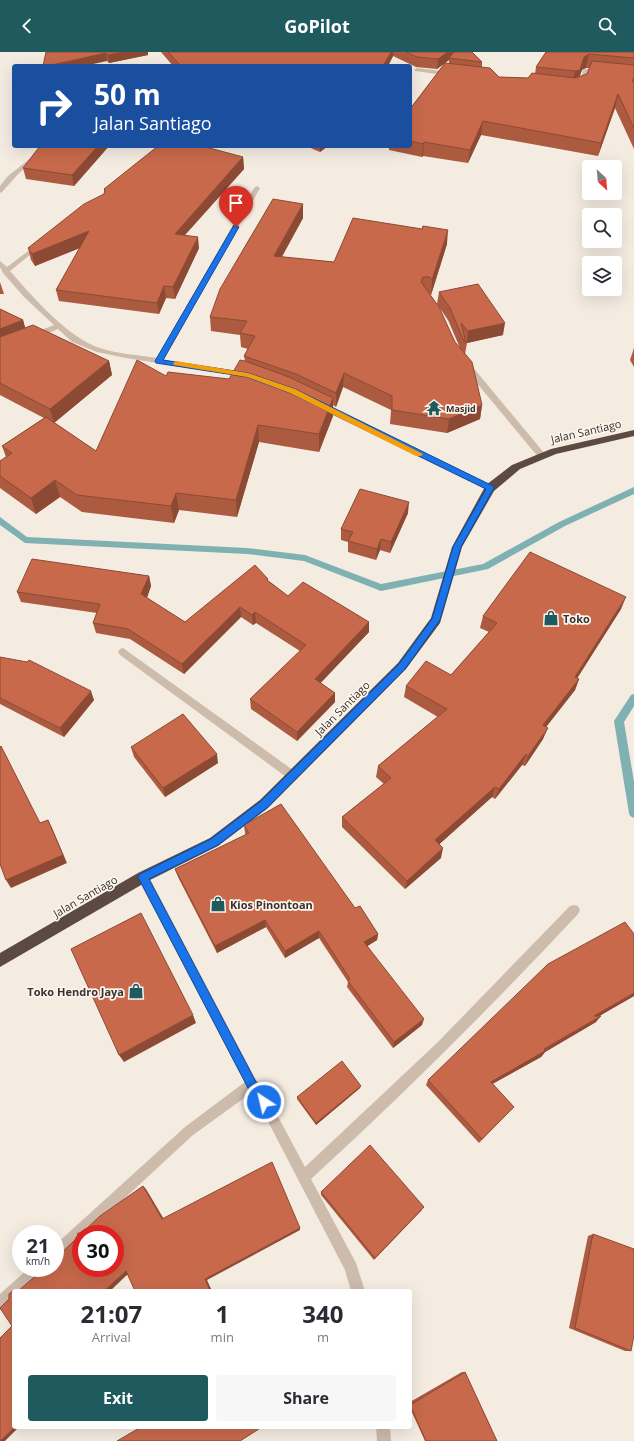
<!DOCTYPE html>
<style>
:root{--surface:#fff;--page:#f7f7f7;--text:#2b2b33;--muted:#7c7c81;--accent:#1f5a5e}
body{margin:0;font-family:"Open Sans",sans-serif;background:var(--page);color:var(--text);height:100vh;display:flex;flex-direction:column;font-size:15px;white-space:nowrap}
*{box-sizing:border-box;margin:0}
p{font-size:13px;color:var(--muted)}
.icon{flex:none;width:22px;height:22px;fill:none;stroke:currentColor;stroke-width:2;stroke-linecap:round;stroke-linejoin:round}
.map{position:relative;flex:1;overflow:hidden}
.details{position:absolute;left:12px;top:1237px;width:400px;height:140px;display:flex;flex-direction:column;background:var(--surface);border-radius:4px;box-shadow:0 4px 16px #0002}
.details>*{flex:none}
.top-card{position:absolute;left:12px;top:12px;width:400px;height:84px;border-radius:4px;box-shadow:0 4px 16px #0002;background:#1a4fa0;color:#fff;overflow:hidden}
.needle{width:26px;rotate:154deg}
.fabs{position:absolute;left:582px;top:108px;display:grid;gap:8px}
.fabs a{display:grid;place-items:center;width:40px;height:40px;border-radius:4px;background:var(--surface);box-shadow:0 4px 16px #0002;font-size:20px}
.speed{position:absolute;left:12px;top:1173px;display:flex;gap:8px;font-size:20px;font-weight:700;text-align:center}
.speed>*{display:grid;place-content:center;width:52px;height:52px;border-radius:50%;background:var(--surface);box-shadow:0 4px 16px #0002;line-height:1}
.speed small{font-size:10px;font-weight:400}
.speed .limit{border:6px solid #d22;background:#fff;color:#111}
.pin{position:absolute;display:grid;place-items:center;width:34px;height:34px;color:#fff;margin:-41px -17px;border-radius:50% 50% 50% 0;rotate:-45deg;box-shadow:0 0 4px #0007}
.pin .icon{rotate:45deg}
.me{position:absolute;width:44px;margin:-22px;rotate:325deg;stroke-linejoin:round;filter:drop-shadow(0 0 3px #0008)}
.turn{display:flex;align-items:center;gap:14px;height:84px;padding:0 16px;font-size:18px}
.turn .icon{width:52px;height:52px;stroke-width:2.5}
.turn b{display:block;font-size:28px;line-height:34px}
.eta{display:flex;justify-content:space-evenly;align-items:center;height:68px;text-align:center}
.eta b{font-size:24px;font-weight:700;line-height:28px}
.primary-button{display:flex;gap:8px;margin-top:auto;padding:8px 16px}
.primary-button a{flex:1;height:46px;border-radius:4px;background:var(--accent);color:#fff;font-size:16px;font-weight:700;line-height:46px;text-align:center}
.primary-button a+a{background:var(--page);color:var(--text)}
header{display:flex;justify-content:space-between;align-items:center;height:52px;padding:0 16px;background:var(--accent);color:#fff;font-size:18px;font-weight:700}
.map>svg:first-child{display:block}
</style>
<header><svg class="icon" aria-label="back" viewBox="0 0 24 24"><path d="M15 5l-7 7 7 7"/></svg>GoPilot<svg class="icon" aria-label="search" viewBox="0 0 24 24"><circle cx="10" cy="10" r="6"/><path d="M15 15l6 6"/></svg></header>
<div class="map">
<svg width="634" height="1389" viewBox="0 0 634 1389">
<rect width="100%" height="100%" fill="#f4ebe1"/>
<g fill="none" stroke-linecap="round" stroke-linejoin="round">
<g fill="#7fb0b2" fill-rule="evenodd">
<polygon points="634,435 634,442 565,474 488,517 381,539 304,509 247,502 25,491 0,473 0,465 27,485 247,496 305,503 381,532 483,512 559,470"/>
<polygon points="634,642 634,654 624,670 634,730 634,766 630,764 629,761 614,669 631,643"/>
</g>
<g fill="#cdbbac" fill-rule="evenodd">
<polygon points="417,16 451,20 454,22 451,24 415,19 414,18"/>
<polygon points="586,17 602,18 605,20 602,22 588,21 583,35 578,36 583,19"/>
<polygon points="46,94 53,94 19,121 2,140 0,141 0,134 8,124"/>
<path d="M257 134 260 136 164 308 245 320 249 323 248 325 126 306 97 300 72 290 58 277 37 286H31V282L54 273 24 245 3 221 0 215V209L7 215 39 191 41 192V194L10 219C31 243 69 287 100 296 118 302 138 303 157 306L254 136Z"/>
<polygon points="468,312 471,313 545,402 546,404 545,406 539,406 465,317 464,315"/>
<polygon points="321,351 493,434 494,436 493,438 487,438 318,356 318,352"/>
<polygon points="123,596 297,721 298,724 297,727 293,728 289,727 120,603 118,600 120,597"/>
<path d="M143 820 147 821 256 1028 268 1046 305 1115 437 991 570 854 574 853 578 854 580 858 578 862C492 954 404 1042 311 1127L356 1211 365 1239H351L345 1218 260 1054 251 1041 193 1083 86 1182H81V1187L60 1207 55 1209V1193L185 1075 245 1030 139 829 138 825 139 821Z"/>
<polygon points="29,1216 46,1216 44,1221 23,1239 14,1239 14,1247 5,1256 0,1258 0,1242"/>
<polygon points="376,1375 390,1375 391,1389 377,1389"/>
</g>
<polygon fill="#5c4a42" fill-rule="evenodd" points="634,378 634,384 556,402 520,417 494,439 462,495 440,571 406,617 268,756 218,794 148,829 0,915 0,901 138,821 210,786 260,748 398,611 431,566 452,495 486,433 512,413 551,397"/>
</g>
<g fill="#ac5a40" fill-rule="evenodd">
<polygon points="46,0 148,0 148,3 109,11 107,9"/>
<path d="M161 0H472L482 10V15L499 25 528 26 535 22 536 15 546 0H634V97L615 56 598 104 481 83 468 111 423 104 422 105 389 98V94H410V57L445 11 437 17 416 15 393 4 388 14H173ZM449 8V11H445ZM586 16H590L587 22 579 25 582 18Z"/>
<polygon points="109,94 74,134 26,127 23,116"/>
<polygon points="306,94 328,94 320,100"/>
<polygon points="243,105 244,117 185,183 199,196 175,247 166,246 159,262 59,249 56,238 80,196 35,214 31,208 28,196 104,142 104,137"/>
<polygon points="303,152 303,166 282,205 334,210 447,192 431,243 429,240 455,290 460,296 448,268 437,252 439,240 503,283 467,291 465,302 482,353 480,367 447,381 390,372 391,358 343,335 336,355 333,353 333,364 319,400 259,390 237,465 179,458 174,471 82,460 60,445 36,462 0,436 0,409 6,405 2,394 44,366 0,343 0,257 23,268 25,276 109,309 112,323 54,371 96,399 166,324 229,327 245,309 244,304 248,297 241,295 240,283 211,279 210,265"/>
<polygon points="0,230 4,242 0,242"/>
<polygon points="634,296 634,315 630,308"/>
<polygon points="408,461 390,501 380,498 376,508 348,500 348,490 341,488 341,477"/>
<polygon points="149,524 151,534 147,546 185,570 268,527 268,529 288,544 369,570 369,580 320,631 335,650 297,689 251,657 250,647 300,599 256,571 253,573 241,565 184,622 130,587 96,581 93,571 97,561 21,550 17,540"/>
<polygon points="621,557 577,626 579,627 575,638 546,675 543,687 525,714 522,713 495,747 492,745 439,792 441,806 405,837 342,775 342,765 384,732 376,725 378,714 438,665 404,645 406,634 451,623 489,580 480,576 483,564"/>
<polygon points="0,605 94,648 64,685 0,652"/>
<polygon points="131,695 218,711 165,745 134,705"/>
<polygon points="244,773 355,856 378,882 377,888 367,894 422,973 393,996 347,935 348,930 319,886 285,906 266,875 217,901 178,825 175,817 246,783 245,781"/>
<polygon points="634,944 599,964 596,970 545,1000 541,1005 492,1032 510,1059 479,1091 426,1033 428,1028"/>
<polygon points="360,1036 316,1073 297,1047 297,1045"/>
<polygon points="321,1140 422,1158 374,1208 321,1143"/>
<polygon points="593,1182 631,1299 625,1299 569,1276 588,1184"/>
<polygon points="462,1320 465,1320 497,1389 425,1389 410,1356 410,1350"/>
</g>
<g fill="#8c4a34">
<polygon points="122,0 148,0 148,3 109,11 108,3"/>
<polygon points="391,0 394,0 393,4 388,14 383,14"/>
<polygon points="448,0 459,0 449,6 449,8 437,17 438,7"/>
<polygon points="106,1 107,9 84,14 47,14"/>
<polygon points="589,2 586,16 582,18 577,32 572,32 575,19 584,5"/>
<polygon points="618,42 615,56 598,104 601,91"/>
<polygon points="483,69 481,83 468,111 470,98"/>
<polygon points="424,90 423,104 422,105 423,92"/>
<polygon points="98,94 109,94 74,134 72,123"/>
<polygon points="320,94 328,94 320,100"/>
<polygon points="243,105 244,117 176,193 175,182"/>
<polygon points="303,152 303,166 274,218 274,204"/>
<polygon points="448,178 447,192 431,243 432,228"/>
<polygon points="89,179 92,191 35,214 32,202"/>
<polygon points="198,185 199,196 175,247 173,235"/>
<polygon points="164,234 166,246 159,262 157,251"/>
<polygon points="23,268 27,282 0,293 0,277"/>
<polygon points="505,271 503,283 467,291 468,279"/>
<polygon points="109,309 112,323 54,371 50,357"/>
<polygon points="344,321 343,335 336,355 336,341"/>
<polygon points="333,346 333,364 319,400 319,382"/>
<polygon points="482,353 480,367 447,381 449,367"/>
<polygon points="258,373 259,390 237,465 236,448"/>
<polygon points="55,428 60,445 36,462 31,446"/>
<polygon points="176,441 179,458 174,471 171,454"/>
<polygon points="409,450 408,461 390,501 391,490"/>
<polygon points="381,487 380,498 376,508 377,497"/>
<polygon points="149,524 151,534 144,553 141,542"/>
<polygon points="626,545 621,557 571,636 575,625"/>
<polygon points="240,555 241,565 184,622 182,612"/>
<polygon points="255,560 256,571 253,573 252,563"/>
<polygon points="369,570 369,580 315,637 315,627"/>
<polygon points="579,627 575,638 539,684 543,673"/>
<polygon points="91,639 94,648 64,685 60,676"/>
<polygon points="335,641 335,650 297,689 297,680"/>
<polygon points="548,676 543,687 525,714 528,704"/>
<polygon points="217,702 218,711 165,745 163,736"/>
<polygon points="526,702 522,713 495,747 499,737"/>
<polygon points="495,735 492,745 433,798 435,788"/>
<polygon points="48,768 52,776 67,811 11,836 6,828"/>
<polygon points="443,796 441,806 405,837 407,829"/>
<polygon points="265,868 266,875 217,901 215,894"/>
<polygon points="319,879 319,886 285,906 285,899"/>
<polygon points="378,882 377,888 363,897 364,890"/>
<polygon points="634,941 634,944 589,970 594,964"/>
<polygon points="193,963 196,971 124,1010 119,1003"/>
<polygon points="601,964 596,970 545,1000 541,1005 487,1035 491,1030"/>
<polygon points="424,967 422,973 393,996 394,990"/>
<polygon points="361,1034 360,1036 316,1073 316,1071"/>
<polygon points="143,1134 146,1137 165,1169 162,1167"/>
<polygon points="300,1176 300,1178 207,1228 212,1239 210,1239 205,1227"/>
<polygon points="126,1219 130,1220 110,1239 104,1239"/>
<polygon points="15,1375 19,1375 5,1389 0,1389"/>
</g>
<g fill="#c8694b" stroke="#8c4a34" fill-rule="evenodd">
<polygon points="46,0 122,0 108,3 106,1 47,14 43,14"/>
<polygon points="168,0 391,0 383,14 181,14"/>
<polygon points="406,0 448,0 438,7 417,5"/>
<polygon points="454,0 472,0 482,10 449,6"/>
<polygon points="546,0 634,0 634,6 589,2 584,5 580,18 575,19 536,15"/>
<polygon points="592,9 634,13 634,25 632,29 634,31 634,76 618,42 601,91 483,69 470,98 424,90 423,92 410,89 410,57 445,11 490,16 499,25 528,26 532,21 575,26 587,22"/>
<polygon points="40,94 98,94 72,123 23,116"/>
<polygon points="158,94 202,94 243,105 175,182 198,185 173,235 164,234 157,251 56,238 89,179 32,202 28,196 84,152 104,142 105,138 104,137"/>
<polygon points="273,147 303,152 274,204 334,210 353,166 422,177 423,174 448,178 432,228 430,225 423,225 421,230 439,255 455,290 472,310 482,353 449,367 392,358 392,344 344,321 336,341 296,322 244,304 255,284 240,281 247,269 210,265 220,237"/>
<polygon points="478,232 505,271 468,279 461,271 466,291 463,287 450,256 439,240"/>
<polygon points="0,257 23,268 0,277"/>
<polygon points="33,273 109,309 50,357 0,331 0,285"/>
<polygon points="137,308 166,324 168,320 229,327 240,308 245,309 289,325 333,346 319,382 258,373 236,448 176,441 171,454 77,443 55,428 31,446 0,424 0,409 12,401 2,394 46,365 96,399"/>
<polygon points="360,437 409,450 391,490 381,487 377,497 348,489 353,480 341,477"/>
<polygon points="530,500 626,545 575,625 579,627 543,673 548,676 528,704 526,702 499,737 495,735 435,788 443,796 407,829 342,765 391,726 378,714 447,657 406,634 426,609 451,623 497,571 483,564"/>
<polygon points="32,507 149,524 141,542 185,570 255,513 268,527 267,528 288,544 303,530 369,570 315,627 335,641 297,680 250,647 306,593 255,560 252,563 240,555 182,612 128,577 93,571 100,552 17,540"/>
<polygon points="0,605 27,610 29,608 91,639 60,676 0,646"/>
<polygon points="183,662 217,702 163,736 131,695"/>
<polygon points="1,694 40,771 48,768 63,803 6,828 0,812 0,695"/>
<polygon points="281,752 355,856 360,854 378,882 364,890 424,967 394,990 348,929 350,927 319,879 285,899 265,868 215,894 175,817 249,781 244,773"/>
<polygon points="141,861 193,963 119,1003 71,897"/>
<polygon points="625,870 634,882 634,941 594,964 601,964 544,997 545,999 491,1030 514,1055 482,1087 428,1028 548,912"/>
<polygon points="342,1009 361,1034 316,1071 297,1045"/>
<polygon points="370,1093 424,1155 375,1206 321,1140"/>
<path d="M272 1110 300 1176 205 1227 210 1239H135L126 1219 104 1239H18L39 1221 41 1216H55V1207L77 1186 78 1181H82L100 1164 143 1134 162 1167ZM81 1182H115V1216H81Z"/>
<polygon points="593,1182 634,1197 634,1283 631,1299 575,1276"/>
<polygon points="14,1239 14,1375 15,1375 0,1389 0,1286 12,1274 0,1256 9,1247 9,1242 11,1240"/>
<polygon points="465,1320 497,1389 426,1389 410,1353"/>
<polygon points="141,1375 262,1375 240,1389 117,1389"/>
</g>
<polygon fill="#1a73e8" stroke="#114b97" points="234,173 239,175 163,308 248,321 295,337 493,434 494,436 461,495 440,568 405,617 268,755 218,793 149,827 255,1028 270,1050 268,1054 264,1055 260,1054 248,1036 138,825 140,822 211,787 261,749 399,612 432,567 453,495 486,437 290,341 247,325 156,311 155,309"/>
<polygon fill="#f59e0b" points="176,309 248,321 295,337 423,402 421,404 416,404 290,341 247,325 174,313 173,311"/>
<defs>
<g id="temple-bare" transform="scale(1.2)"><path d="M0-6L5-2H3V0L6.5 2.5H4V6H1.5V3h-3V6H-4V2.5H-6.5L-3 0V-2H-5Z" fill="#1f5a5e" stroke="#fbf5ee" stroke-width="2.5" paint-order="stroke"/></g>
<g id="shop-bare" transform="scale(1.2)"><path d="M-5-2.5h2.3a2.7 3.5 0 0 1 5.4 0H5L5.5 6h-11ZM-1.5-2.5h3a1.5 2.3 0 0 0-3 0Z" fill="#1f5a5e" stroke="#fbf5ee" stroke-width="2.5" paint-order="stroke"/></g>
</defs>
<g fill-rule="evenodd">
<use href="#temple-bare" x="434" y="356"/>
<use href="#shop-bare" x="551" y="566"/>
<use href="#shop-bare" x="218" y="852"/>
<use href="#shop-bare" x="136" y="939"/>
</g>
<g text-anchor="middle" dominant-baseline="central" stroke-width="3.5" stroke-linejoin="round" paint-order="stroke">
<g font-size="9" font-weight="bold" fill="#3b302b" stroke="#fbf5ee" text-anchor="start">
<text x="446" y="356">Masjid</text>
</g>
<g font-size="11" fill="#3b302b" stroke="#fbf5ee">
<text transform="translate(586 379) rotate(-13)">Jalan Santiago</text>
<text transform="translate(342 656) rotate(-45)">Jalan Santiago</text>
<text transform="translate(85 844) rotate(-30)">Jalan Santiago</text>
</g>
<g font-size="11" font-weight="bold" fill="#3b302b" stroke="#fbf5ee" text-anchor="start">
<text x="563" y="566">Toko</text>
<text x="230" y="852">Kios Pinontoan</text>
<text x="124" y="939" text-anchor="end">Toko Hendro Jaya</text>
</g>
</g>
</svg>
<div class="fabs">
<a><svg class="needle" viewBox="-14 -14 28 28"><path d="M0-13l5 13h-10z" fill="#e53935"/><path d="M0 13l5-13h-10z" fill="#7c7c81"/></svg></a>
<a><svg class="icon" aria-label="search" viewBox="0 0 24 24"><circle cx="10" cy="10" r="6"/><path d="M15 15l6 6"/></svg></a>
<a><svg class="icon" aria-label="layers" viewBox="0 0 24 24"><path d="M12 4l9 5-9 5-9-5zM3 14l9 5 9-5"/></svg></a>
</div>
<div class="speed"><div>21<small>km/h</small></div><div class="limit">30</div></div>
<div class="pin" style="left:236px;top:175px;background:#d93025"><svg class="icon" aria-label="arrive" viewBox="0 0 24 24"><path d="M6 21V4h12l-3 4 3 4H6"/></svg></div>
<svg class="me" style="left:264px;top:1050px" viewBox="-20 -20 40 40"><circle r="17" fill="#1a73e8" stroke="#fff" stroke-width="3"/><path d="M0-11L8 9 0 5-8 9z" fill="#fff"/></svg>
<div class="top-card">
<div class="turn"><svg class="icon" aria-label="right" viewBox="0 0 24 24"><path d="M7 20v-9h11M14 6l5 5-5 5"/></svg><div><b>50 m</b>Jalan Santiago</div></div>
</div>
<section class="details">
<div class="eta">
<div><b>21:07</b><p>Arrival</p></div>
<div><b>1</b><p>min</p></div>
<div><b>340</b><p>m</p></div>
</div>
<div class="primary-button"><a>Exit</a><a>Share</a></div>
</section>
</div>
